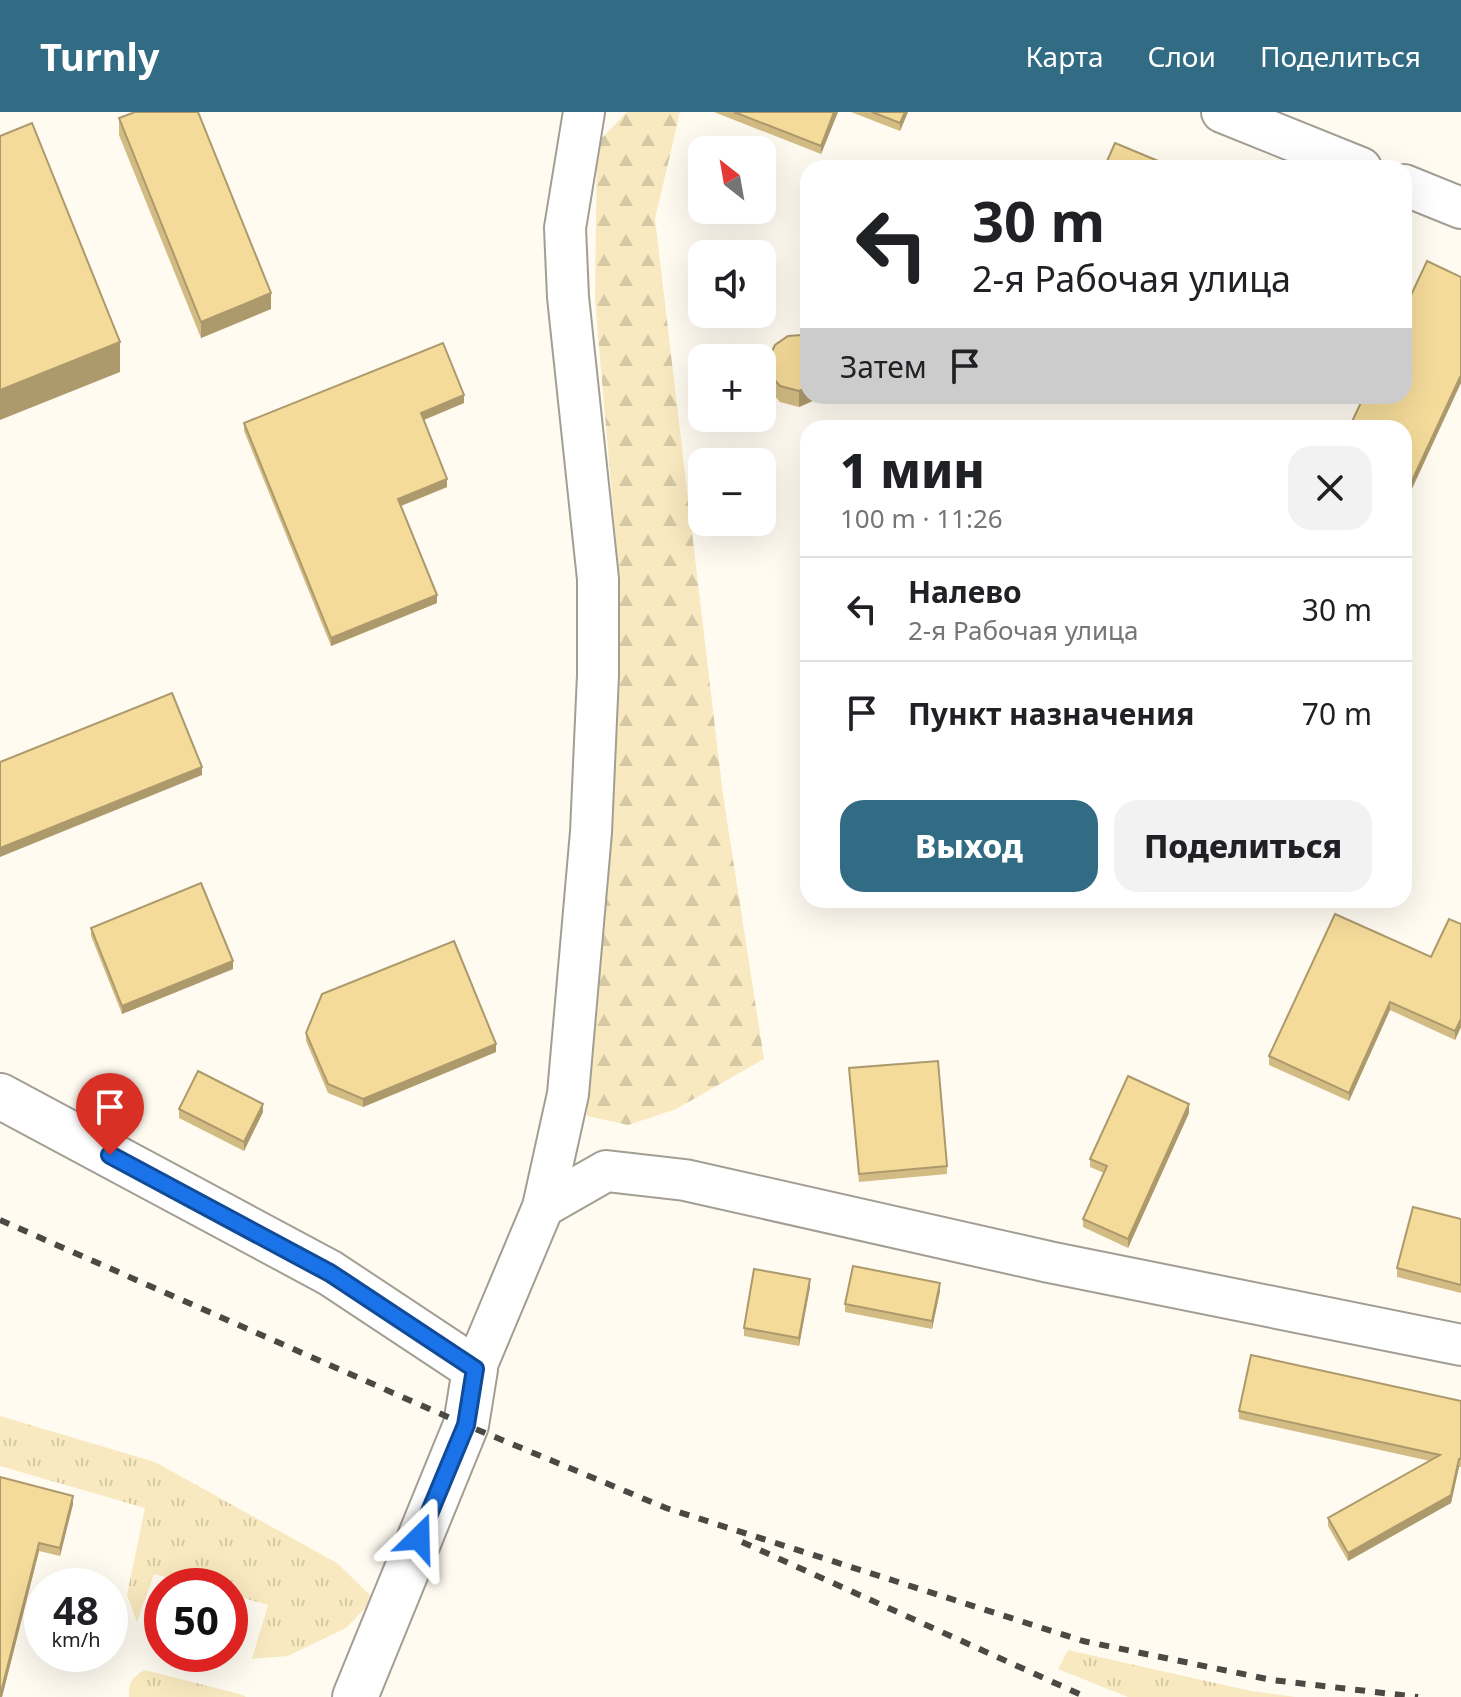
<!DOCTYPE html>
<html lang="ru">
<meta charset="utf-8">
<style>
:root{--surface:#fff;--page:#f2f2f2;--text:#202124;--muted:#757577;--line:#e0e0e0;--accent:#316c84}
body{margin:0;font-family:"Noto Sans",sans-serif;background:var(--page);color:var(--text);height:100vh;display:flex;flex-direction:column;font-size:30px;white-space:nowrap}
*{box-sizing:border-box;margin:0}
p{font-size:26px;color:var(--muted)}
.icon{flex:none;width:44px;height:44px;fill:none;stroke:currentColor;stroke-width:2;stroke-linecap:round;stroke-linejoin:round}
.map{position:relative;flex:1;overflow:hidden}
.details{position:absolute;left:800px;top:308px;width:612px;height:488px;display:flex;flex-direction:column;background:var(--surface);border-radius:24px;box-shadow:0 8px 32px #0002}
.details>*{flex:none}
.banner{position:absolute;left:800px;top:48px;width:612px;height:244px;border-radius:24px;box-shadow:0 8px 32px #0002;background:#fff;color:var(--text);overflow:hidden}
.needle{width:52px;rotate:329deg}
.buttons{position:absolute;left:688px;top:24px;display:grid;gap:16px}
.buttons a{display:grid;place-items:center;width:88px;height:88px;border-radius:16px;background:var(--surface);box-shadow:0 8px 32px #0002;font-size:40px}
.speed{position:absolute;left:24px;top:1456px;display:flex;gap:16px;font-size:40px;font-weight:700;text-align:center}
.speed>*{display:grid;place-content:center;width:104px;height:104px;border-radius:50%;background:var(--surface);box-shadow:0 8px 32px #0002;line-height:1}
.speed small{font-size:20px;font-weight:400}
.speed .limit{border:12px solid #d22;background:#fff;color:#111}
.pin{position:absolute;display:grid;place-items:center;width:68px;height:68px;color:#fff;margin:-82px -34px;border-radius:50% 50% 50% 0;rotate:-45deg;box-shadow:0 0 8px #0007}
.pin .icon{rotate:45deg}
.me{position:absolute;width:88px;margin:-44px;rotate:22deg;stroke-linejoin:round;filter:drop-shadow(0 0 6px #0008)}
.turn{display:flex;align-items:center;gap:28px;height:168px;padding:0 40px;font-size:36px}
.turn .icon{width:104px;height:104px;stroke-width:2.5}
.turn b{display:block;font-size:56px;line-height:68px}
.then{display:flex;align-items:center;height:76px;padding:0 40px;background:#0003;gap:16px;font-size:30px}
.round{display:grid;place-items:center;flex:none;width:84px;height:84px;border-radius:24px;background:var(--page)}
.overview{display:flex;align-items:center;justify-content:space-between;height:136px;padding:0 40px}
h1{font-size:48px;font-weight:800;line-height:60px}
.action{display:flex;gap:16px;margin-top:auto;padding:16px 40px}
.action a{flex:1;height:92px;border-radius:24px;background:var(--accent);color:#fff;font-size:32px;font-weight:800;line-height:92px;text-align:center}
.action a+a{background:var(--page);color:var(--text)}
ul{padding:0;list-style:none}
li{display:flex;align-items:center;gap:24px;height:104px;padding:0 40px;border-top:2px solid var(--line)}
li div{flex:1}
li b{display:block;font-size:30px}
li em{font-style:normal}
header{display:flex;align-items:center;gap:48px;box-sizing:border-box;height:112px;padding:0 40px;background:var(--accent);color:#fff}
header strong{font-size:38px}
nav{display:flex;gap:44px;margin-inline-start:auto;font-size:28px}
.map>svg:first-child{display:block}
</style>
<header>
<strong>Turnly</strong>
<nav><a>Карта</a><a>Слои</a><a>Поделиться</a></nav>
</header>
<div class="map">
<svg width="1461" height="1585" viewBox="0 0 1461 1585">
<defs>
<pattern id="grass-tufts" width="24" height="20" patternUnits="userSpaceOnUse" patternTransform="scale(2)"><rect width="24" height="20" fill="#f9e9c0"/><path d="M3 7l-1-3M5 7V3M7 7l1-3M15 17l-1-3M17 17v-4M19 17l1-3" fill="none" stroke="#d5c8a4"/></pattern>
<pattern id="forest-firs" width="22" height="20" patternUnits="userSpaceOnUse" patternTransform="scale(2)"><rect width="22" height="20" fill="#f9e9c0"/><path d="M5 1l3.5 6h-7zM16 11l3.5 6h-7z" fill="#d5c8a4"/></pattern>
</defs>
<rect width="100%" height="100%" fill="#fffbf1"/>
<g fill="url(#grass-tufts)">
<polygon points="0,1304 155,1350 337,1451 374,1487 346,1516 288,1544 252,1547 268,1493 230,1482 230,1474 199,1474 154,1462 137,1510 127,1483 145,1396 0,1354"/>
<polygon points="1068,1538 1251,1579 1296,1585 1128,1585 1058,1557"/>
<path d="M145 1558 243 1583 246 1585H129C128 1571 132 1565 145 1558Z"/>
</g>
<polygon fill="url(#forest-firs)" points="627,0 680,0 655,107 723,683 764,947 676,997 628,1013 587,1004 587,949 613,705 618,557 618,452 595,189 597,31"/>
<g fill="none" stroke-linecap="round" stroke-linejoin="round">
<g stroke="#a29e93" stroke-width="44">
<g id="minor">
<polyline points="1222,0 1361,56"/>
<polyline points="1404,73 1461,96"/>
<polyline points="543,1095 606,1059 685,1068 1049,1150 1461,1233"/>
<polyline points="475,1257 543,1095 568,982 591,720 598,563 598,467 568,185 565,116 584,0"/>
</g>
</g>
<g stroke="#a29e93" stroke-width="48">
<polyline id="secondary" points="0,984 330,1161 475,1257 466,1313 355,1585"/>
</g>
<use href="#minor" stroke="#fff" stroke-width="40"/>
<use href="#secondary" stroke="#fff" stroke-width="44"/>
<g stroke="#4b4943" stroke-width="6" stroke-dasharray="10 10" stroke-linecap="butt">
<polyline points="0,1108 466,1313 666,1396 1083,1529 1272,1568 1418,1585"/>
<polyline points="742,1430 1086,1585"/>
</g>
</g>
<g fill="#d3bc84">
<polygon points="714,0 838,0 821,42"/>
<polygon points="851,0 908,0 900,19"/>
<polygon points="119,6 271,197 201,226 119,23"/>
<polygon points="768,248 815,288 799,295 780,290 771,280 768,264"/>
<polygon points="464,291 424,308 447,375 401,394 437,491 331,534 244,319 244,311"/>
<polygon points="1461,812 1461,915 1455,928 1390,898 1349,989 1269,953 1269,944 1431,845"/>
<polygon points="91,816 233,857 122,902 91,824"/>
<polygon points="306,921 496,940 363,995 328,981 306,929"/>
<polygon points="849,956 947,1054 947,1062 859,1070"/>
<polygon points="179,997 263,1000 244,1039 179,1006"/>
<polygon points="1189,1001 1128,1136 1083,1115 1083,1107 1104,1061 1090,1055 1090,1047"/>
<polygon points="1461,1107 1461,1181 1397,1165 1397,1156"/>
<polygon points="810,1175 799,1234 744,1224 744,1216"/>
<polygon points="940,1179 932,1217 845,1200 845,1192"/>
<polygon points="1461,1289 1461,1355 1459,1355 1451,1391 1348,1449 1328,1414 1328,1406 1430,1349 1239,1307 1239,1299"/>
<polygon points="0,1365 73,1392 60,1444 39,1439 2,1585 0,1585"/>
</g>
<g fill="#ac996c">
<polygon points="834,0 838,0 821,42 821,34"/>
<polygon points="905,0 908,0 900,19 900,11"/>
<polygon points="271,181 271,197 201,226 201,210"/>
<polygon points="120,230 120,260 0,308 0,278"/>
<polygon points="1461,263 1461,271 1404,394 1404,386"/>
<polygon points="808,275 808,284 818,284 815,288 799,295 799,279"/>
<polygon points="464,283 464,291 421,309 421,301"/>
<polygon points="447,367 447,375 398,395 398,387"/>
<polygon points="437,483 437,491 331,534 331,526"/>
<polygon points="202,655 202,663 0,745 0,736"/>
<polygon points="233,849 233,857 122,902 122,894"/>
<polygon points="1390,890 1390,898 1349,989 1349,981"/>
<polygon points="1461,907 1461,915 1455,928 1455,919"/>
<polygon points="496,932 496,940 363,995 363,987"/>
<polygon points="263,992 263,1000 244,1039 244,1030"/>
<polygon points="1189,992 1189,1001 1128,1136 1128,1127"/>
<polygon points="810,1167 810,1175 799,1234 799,1226"/>
<polygon points="940,1171 940,1179 932,1217 932,1209"/>
<polygon points="1459,1347 1459,1355 1451,1391 1348,1449 1348,1441"/>
<polygon points="73,1384 73,1392 60,1444 60,1436"/>
<polygon points="39,1431 39,1439 2,1585 0,1585"/>
</g>
<g fill="#f5db9a" stroke="#ac996c" stroke-width="2">
<polygon points="135,0 198,0 271,181 201,210 119,6"/>
<polygon points="734,0 834,0 821,34"/>
<polygon points="872,0 905,0 900,11"/>
<polygon points="32,11 120,230 0,278 0,24"/>
<polygon points="1115,31 1175,56 1104,56"/>
<polygon points="1427,149 1461,165 1461,263 1404,386 1404,316 1349,316 1364,284 1404,284 1404,198"/>
<polygon points="802,223 808,227 808,275 799,279 780,274 771,264 768,248 775,233 788,224"/>
<polygon points="443,231 464,283 421,301 447,367 398,387 437,483 331,526 244,311"/>
<polygon points="172,581 202,655 0,736 0,650"/>
<polygon points="201,771 233,849 122,894 91,816"/>
<polygon points="1335,802 1431,845 1449,807 1461,812 1461,907 1455,919 1390,890 1349,981 1269,944"/>
<polygon points="454,829 496,932 363,987 328,972 306,921 322,882"/>
<polygon points="938,949 947,1054 859,1062 849,956"/>
<polygon points="198,959 263,992 244,1030 179,997"/>
<polygon points="1128,964 1189,992 1128,1127 1083,1107 1107,1054 1090,1047"/>
<polygon points="1413,1095 1461,1107 1461,1173 1397,1156"/>
<polygon points="853,1154 940,1171 932,1209 845,1192"/>
<polygon points="754,1157 810,1167 799,1226 744,1216"/>
<polygon points="1251,1243 1461,1289 1461,1347 1459,1347 1451,1383 1348,1441 1328,1406 1440,1343 1239,1299"/>
<polygon points="0,1365 73,1384 60,1436 39,1431 0,1584"/>
</g>
<g fill="none" stroke-linecap="round" stroke-linejoin="round">
<g stroke="#114b97" stroke-width="20">
<polyline id="route" points="110,1043 330,1161 475,1257 466,1313 419,1426"/>
</g>
<use href="#route" stroke="#1a73e8" stroke-width="14"/>
</g>
</svg>
<div class="buttons">
<a><svg class="needle" viewBox="-14 -14 28 28"><path d="M0-13l5 13h-10z" fill="#e53935"/><path d="M0 13l5-13h-10z" fill="#757577"/></svg></a>
<a><svg class="icon" aria-label="sound" viewBox="0 0 24 24"><path d="M4 9h4l5-4v14l-5-4H4zM17 9q2 3 0 6"/></svg></a>
<a>+</a>
<a>−</a>
</div>
<div class="speed"><div>48<small>km/h</small></div><div class="limit">50</div></div>
<div class="pin" style="left:110px;top:1043px;background:#d93025"><svg class="icon" aria-label="arrive" viewBox="0 0 24 24"><path d="M6 21V4h12l-3 4 3 4H6"/></svg></div>
<svg class="me" style="left:419px;top:1426px" viewBox="-20 -20 40 40"><path d="M0-17L14 15 0 8-14 15z" fill="#1a73e8" stroke="#fff" stroke-width="4"/></svg>
<div class="banner">
<div class="turn"><svg class="icon" aria-label="left" viewBox="0 0 24 24"><path d="M17 20v-9H6M10 6l-5 5 5 5"/></svg><div><b>30 m</b>2-я Рабочая улица</div></div>
<div class="then">Затем<svg class="icon" aria-label="arrive" viewBox="0 0 24 24"><path d="M6 21V4h12l-3 4 3 4H6"/></svg></div>
</div>
<section class="details">
<div class="overview"><div><h1>1 мин</h1><p>100 m · 11:26</p></div><a class="round"><svg class="icon" aria-label="close" viewBox="0 0 24 24"><path d="M6 6l12 12M18 6L6 18"/></svg></a></div>
<ul>
<li><svg class="icon" aria-label="left" viewBox="0 0 24 24"><path d="M17 20v-9H6M10 6l-5 5 5 5"/></svg><div><b>Налево</b><p>2-я Рабочая улица</p></div><em>30 m</em></li>
<li><svg class="icon" aria-label="arrive" viewBox="0 0 24 24"><path d="M6 21V4h12l-3 4 3 4H6"/></svg><div><b>Пункт назначения</b></div><em>70 m</em></li>
</ul>
<div class="action"><a>Выход</a><a>Поделиться</a></div>
</section>
</div>
